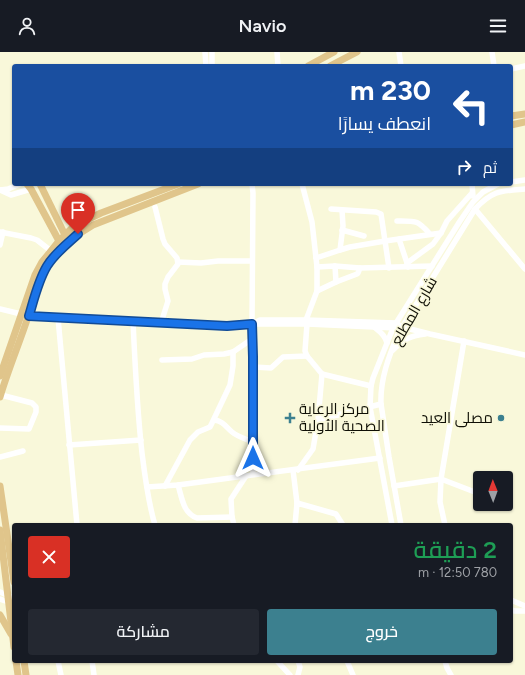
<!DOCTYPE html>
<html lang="ar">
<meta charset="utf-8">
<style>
:root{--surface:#171b24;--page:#242831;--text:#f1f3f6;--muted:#9ea1a6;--accent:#3c808f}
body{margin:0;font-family:Figtree,Cairo,sans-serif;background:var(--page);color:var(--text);direction:rtl;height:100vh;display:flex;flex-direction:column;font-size:15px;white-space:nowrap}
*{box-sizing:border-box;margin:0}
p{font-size:13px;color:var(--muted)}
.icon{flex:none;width:22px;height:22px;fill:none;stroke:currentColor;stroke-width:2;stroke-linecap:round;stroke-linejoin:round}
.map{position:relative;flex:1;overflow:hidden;direction:ltr}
.panel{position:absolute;left:12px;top:471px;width:501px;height:140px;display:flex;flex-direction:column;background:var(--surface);border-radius:4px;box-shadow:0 1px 3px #0004;direction:rtl}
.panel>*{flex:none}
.guide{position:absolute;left:12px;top:12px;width:501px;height:122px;border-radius:4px;box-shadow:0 1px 3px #0004;direction:rtl;background:#1a4fa0;color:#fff;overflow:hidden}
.needle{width:26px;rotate:359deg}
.controls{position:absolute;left:473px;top:419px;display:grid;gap:8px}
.controls a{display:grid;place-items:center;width:40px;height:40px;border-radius:4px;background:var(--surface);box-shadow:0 1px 3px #0004;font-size:20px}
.pin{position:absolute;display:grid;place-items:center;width:34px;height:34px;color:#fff;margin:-41px -17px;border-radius:50% 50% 50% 0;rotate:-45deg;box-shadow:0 0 4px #0007}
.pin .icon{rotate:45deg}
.me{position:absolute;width:44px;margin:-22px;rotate:0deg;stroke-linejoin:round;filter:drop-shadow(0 0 3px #0008)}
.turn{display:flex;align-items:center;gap:14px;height:84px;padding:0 16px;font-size:18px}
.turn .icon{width:52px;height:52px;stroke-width:2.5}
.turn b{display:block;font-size:28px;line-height:34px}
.then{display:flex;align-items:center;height:38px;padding:0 16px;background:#0003;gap:8px;font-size:15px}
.round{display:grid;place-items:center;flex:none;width:42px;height:42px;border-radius:4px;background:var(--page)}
.summary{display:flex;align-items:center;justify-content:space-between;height:68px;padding:0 16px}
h1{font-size:24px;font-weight:600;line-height:30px;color:#1e9e55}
.button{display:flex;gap:8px;margin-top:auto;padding:8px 16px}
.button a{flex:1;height:46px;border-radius:4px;background:var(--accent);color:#fff;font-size:16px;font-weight:600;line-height:46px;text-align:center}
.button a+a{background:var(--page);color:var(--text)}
header{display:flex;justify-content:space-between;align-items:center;height:52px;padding:0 16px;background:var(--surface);font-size:18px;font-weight:600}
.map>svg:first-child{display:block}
</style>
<header><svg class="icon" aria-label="menu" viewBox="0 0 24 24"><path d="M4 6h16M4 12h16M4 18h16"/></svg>Navio<svg class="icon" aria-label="person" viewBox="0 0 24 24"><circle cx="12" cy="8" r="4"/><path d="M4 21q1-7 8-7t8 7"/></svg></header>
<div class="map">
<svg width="525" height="623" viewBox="0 0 525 623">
<rect width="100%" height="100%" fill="#f9f8da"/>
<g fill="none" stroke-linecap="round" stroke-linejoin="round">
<g stroke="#fff" stroke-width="5.5">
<polyline points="205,0 206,14"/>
<polyline points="212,0 212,14"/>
<polyline points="277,0 278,14"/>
<polyline points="399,0 401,14"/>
<polyline points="492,0 494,14"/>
<polyline points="511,17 525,14"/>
<polyline points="511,130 525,128"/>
<polyline points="252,132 253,141 252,272 253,305 253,422"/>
<polyline points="302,132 312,170 317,215 317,239 306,268"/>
<polyline points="472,132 473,144"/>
<polyline points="0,138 11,143 31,137"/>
<polyline points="0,138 8,137 20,132"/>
<polyline points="155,155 163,187 165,192 177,206 178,212 168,225 165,232 165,237 168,249 161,271"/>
<polyline points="331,157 376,160 381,162 389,216"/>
<polyline points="475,157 525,217"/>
<path d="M397 169C417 169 417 168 430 182"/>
<polyline points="342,178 364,184"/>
<polyline points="0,180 31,186 37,188 51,199"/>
<polyline points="399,187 407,211"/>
<polyline points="0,193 3,180"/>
<polyline points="340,198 343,174 342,158"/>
<polyline points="316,206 340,198 350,195 385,189 441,181"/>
<polyline points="178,210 201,211 218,209 252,209"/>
<polyline points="335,214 336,230"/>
<polyline points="317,215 335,214 360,216 432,214"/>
<polyline points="408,215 407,211 433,192 441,181 447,169 472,141"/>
<polyline points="317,239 336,230 357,222 358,221 360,216"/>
<polyline points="0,257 21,262"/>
<polyline points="29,264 227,274 252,272 307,272 396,276"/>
<polyline points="58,266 77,473"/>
<path d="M133 269C135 313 137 357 142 401 145 425 148 450 155 473"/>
<polyline points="254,271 260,268 306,268 396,271 402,275 430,282 525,303"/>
<polyline points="307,272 305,299 307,304 322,322 371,334"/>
<path d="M374 275C380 280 385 283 387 291"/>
<path d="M393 298C404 287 410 284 425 282"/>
<polyline points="162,308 192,307 204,303 224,302 233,300 252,287"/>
<polyline points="253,315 271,316 283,305 307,304"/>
<path d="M214 368C223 369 226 375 232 380 238 385 246 387 253 390"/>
<polyline points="318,368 322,322"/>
<polyline points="0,376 29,377 36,360 36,355 32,351 1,343"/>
<polyline points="69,393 141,388"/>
<polyline points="0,405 23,399"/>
<polyline points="293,418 297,451"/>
<polyline points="298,418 313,397 318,368 381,352"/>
<path d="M178 433C182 446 183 461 197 466L232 465"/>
<polyline points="165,434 190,388 198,380 210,375 212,371 230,333 233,314 233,300"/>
<polyline points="394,434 441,427 464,289"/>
<polyline points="147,435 178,433 380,406"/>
<polyline points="234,473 232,465 231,447 246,424"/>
<polyline points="295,473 297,451 336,462 343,473"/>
<polyline points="392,473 370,355 371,334 373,326 393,276 460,169 473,150 483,140 498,132"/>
<path d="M401 473 389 405 381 352C380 327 389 304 398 282L475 157C493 138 501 139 525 137"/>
<polyline points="445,473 440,450 441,427 480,442"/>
<polyline points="0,540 14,546"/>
<polyline points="0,547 14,552"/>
<polyline points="511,548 525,554"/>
<polyline points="511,558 515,559 525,559"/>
<polyline points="58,609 61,623"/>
<polyline points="92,609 94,623"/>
<polyline points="277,609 290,623"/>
<polyline points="298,609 300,615 298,623"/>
<polyline points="347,609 353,623"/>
<polyline points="445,609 447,616 451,623"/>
</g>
<g stroke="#e0c58b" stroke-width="7">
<polyline points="308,14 334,0"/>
<polyline points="330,14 357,0"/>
<polyline points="511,64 525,62"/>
<polyline points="511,73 525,70"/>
<polyline points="27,132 31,137 59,189"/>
<polyline points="40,132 65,183"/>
<polyline points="0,324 35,223 42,210 51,199 59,189 74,174 101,161 178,132"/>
<path d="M0 345C8 318 19 292 28 265 34 248 38 229 48 213 58 196 76 183 93 173L198 132"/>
<polyline points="0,434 14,530"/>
<polyline points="0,478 14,595"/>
<polyline points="0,563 11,582"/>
<polyline points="16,609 18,623"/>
<polyline points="24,609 26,623"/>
</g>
</g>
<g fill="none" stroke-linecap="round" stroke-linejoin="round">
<g stroke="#114b97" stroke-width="10">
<path id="route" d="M78 182C67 192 55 201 47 214 38 229 34 247 29 264L227 274 252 272 253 305V406"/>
</g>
<use href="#route" stroke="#1a73e8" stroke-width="7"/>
</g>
<g fill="#3c808f" stroke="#f9f8da" stroke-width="1.5">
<path d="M288 360h4v4h4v4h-4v4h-4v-4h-4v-4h4z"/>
<circle cx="501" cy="366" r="4"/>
</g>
<g text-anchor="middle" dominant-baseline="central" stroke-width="3" stroke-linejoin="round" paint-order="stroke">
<g font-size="15" fill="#0f0f05" stroke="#f9f8da">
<text transform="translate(414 259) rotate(-60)">شارع المطلع</text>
</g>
<g font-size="15" fill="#0f0f05" stroke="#f9f8da" text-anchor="start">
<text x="299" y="357">مركز الرعاية<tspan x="299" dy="17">الصحية الأولية</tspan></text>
<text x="493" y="366" text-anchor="end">مصلى العيد</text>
</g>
</g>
</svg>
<div class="controls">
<a><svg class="needle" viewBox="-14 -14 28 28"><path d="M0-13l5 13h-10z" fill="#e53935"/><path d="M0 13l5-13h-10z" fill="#9ea1a6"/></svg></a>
</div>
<div class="pin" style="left:78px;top:182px;background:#d93025"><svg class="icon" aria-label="arrive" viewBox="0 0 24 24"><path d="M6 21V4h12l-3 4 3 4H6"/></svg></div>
<svg class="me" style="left:253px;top:406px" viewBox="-20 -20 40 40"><path d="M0-17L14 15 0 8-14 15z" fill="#1a73e8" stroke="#fff" stroke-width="4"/></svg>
<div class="guide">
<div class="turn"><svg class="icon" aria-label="left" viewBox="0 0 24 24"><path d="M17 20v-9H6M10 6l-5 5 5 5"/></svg><div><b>230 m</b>انعطف يسارًا</div></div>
<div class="then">ثم<svg class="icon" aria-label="right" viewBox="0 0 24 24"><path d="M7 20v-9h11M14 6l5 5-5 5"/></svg></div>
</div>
<section class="panel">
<div class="summary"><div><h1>2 دقيقة</h1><p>780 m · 12:50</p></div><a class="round" style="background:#d93025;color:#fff"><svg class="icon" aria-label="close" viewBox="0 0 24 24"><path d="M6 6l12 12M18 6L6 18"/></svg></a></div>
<div class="button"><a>خروج</a><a>مشاركة</a></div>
</section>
</div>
